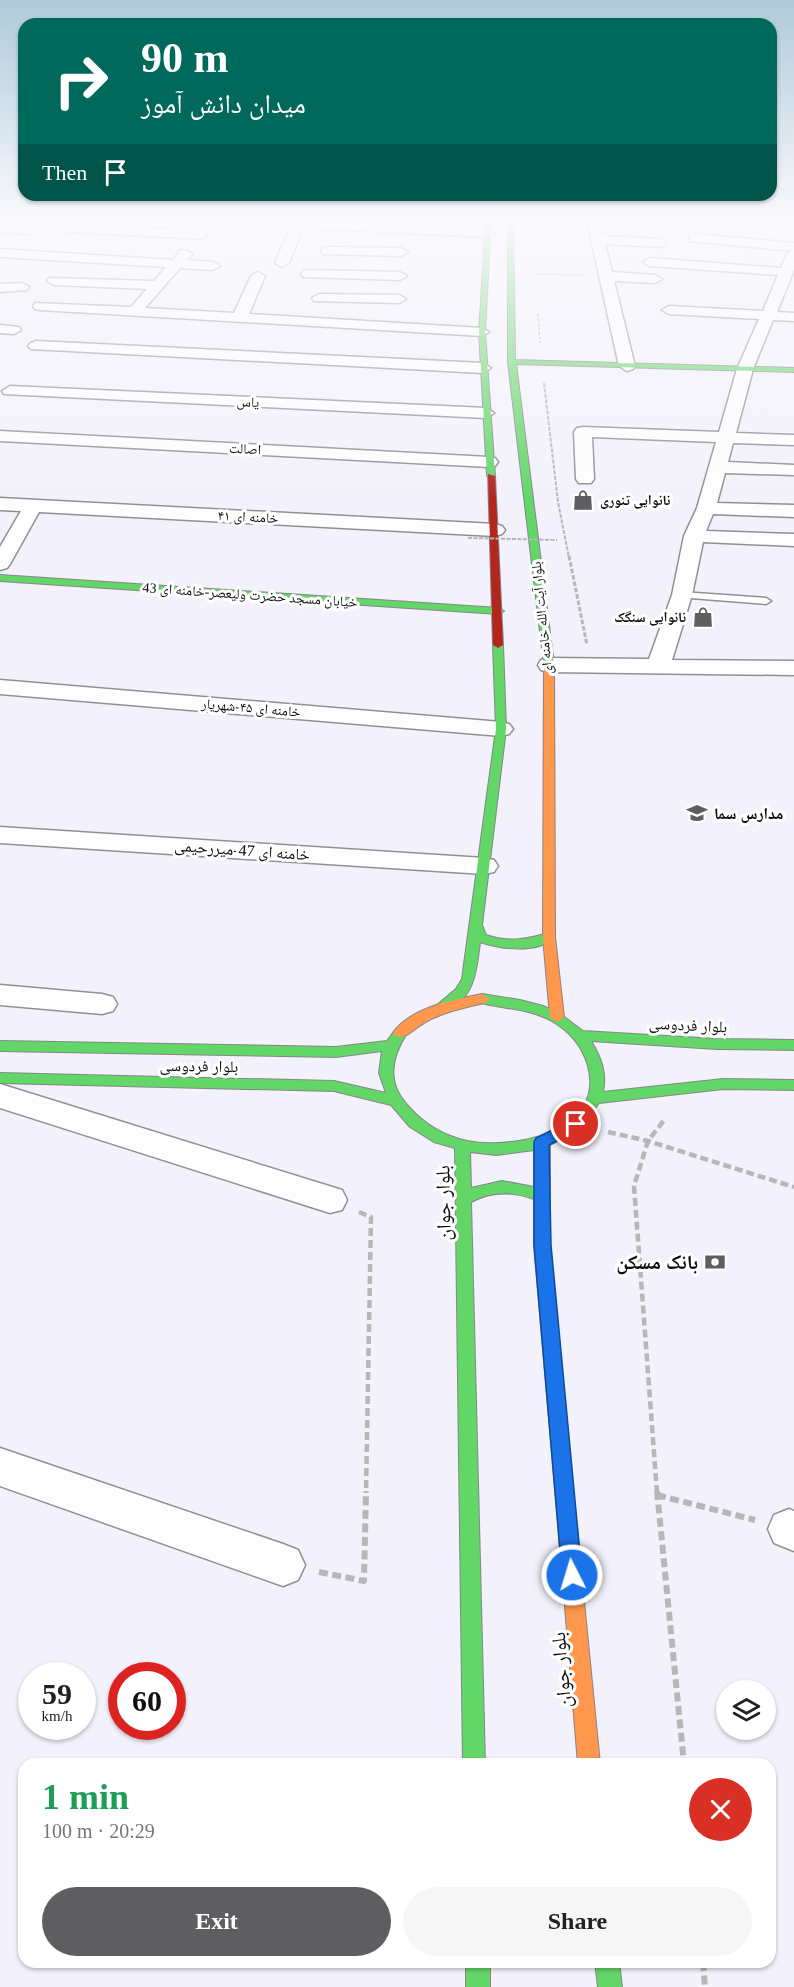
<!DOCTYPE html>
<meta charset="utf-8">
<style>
:root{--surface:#fff;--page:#f6f6f6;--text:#202124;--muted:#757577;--accent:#5e5d60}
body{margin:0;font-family:"Times New Roman","Noto Naskh Arabic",serif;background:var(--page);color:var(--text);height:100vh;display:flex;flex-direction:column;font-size:22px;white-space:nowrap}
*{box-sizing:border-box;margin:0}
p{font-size:20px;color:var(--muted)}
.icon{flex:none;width:33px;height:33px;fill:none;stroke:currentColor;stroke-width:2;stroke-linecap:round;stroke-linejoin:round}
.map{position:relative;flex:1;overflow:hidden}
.details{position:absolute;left:18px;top:1758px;width:758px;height:210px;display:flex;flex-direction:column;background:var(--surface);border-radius:18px;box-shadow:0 2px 4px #0004}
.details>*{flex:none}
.banner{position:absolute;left:18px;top:18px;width:759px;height:183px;border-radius:18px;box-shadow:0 2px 4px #0004;background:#00695c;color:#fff;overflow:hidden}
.fabs{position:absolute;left:716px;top:1680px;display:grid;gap:12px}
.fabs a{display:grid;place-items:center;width:60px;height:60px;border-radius:50%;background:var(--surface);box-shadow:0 2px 4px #0004;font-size:30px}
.speed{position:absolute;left:18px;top:1662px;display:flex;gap:12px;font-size:30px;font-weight:700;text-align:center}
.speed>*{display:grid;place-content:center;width:78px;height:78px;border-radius:50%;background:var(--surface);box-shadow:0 2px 4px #0004;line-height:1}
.speed small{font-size:15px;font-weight:400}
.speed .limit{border:9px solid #d22;background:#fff;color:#111}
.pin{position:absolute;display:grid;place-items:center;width:51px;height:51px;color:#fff;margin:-26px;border:3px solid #fff;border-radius:50%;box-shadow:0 2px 6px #0007}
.me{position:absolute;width:66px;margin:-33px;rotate:355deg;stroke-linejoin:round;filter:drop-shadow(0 0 4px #0008)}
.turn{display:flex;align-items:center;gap:21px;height:126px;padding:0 24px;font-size:27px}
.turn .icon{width:78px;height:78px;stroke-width:2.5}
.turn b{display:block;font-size:42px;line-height:51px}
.then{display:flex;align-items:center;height:57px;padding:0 24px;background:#0003;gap:12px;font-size:22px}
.round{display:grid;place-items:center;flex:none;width:63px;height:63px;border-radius:32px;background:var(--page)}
.overview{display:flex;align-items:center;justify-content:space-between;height:102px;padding:0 24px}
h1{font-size:36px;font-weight:700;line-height:45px;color:#1e9e55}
.cta{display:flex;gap:12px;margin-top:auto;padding:12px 24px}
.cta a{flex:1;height:69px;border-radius:36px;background:var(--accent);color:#fff;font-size:24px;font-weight:700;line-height:69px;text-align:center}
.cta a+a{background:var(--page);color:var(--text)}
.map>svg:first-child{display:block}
</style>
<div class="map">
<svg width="794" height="1987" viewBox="0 0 794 1987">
<rect width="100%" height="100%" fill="#f3f1fb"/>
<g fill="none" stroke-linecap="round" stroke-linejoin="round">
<g stroke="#919094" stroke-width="3">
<polygon id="lane" points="682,592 766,598 771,601 766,604 678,597 678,593"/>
</g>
<g stroke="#919094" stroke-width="3">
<g id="street">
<polygon points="220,221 299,221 489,229 495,233 489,237 303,228 289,263 282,267 275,263 290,228 226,225"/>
<polygon points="587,221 599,221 603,236 661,239 667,243 661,247 605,244 612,272 655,275 662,279 655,283 614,281 635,366 633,369 627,371 619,366"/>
<polygon points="0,224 29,226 35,230 29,234 0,232"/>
<polygon points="61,224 202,231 208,235 202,239 57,231 55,228 57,225"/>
<polygon points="695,234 794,243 794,270 777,312 794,313 794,321 773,320 753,369 736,433 794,435 794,445 733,443 728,462 794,465 794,475 725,473 717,503 794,505 794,517 713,514 706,531 794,534 794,546 703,542 692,595 672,660 794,661 794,675 549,672 541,670 538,665 541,660 549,658 649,659 672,595 684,536 697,508 716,442 592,437 594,479 591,483 579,483 576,479 574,432 577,428 583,427 719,432 737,369 759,319 669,314 662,310 669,306 763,311 778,275 650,266 643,262 650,258 781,268 787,254 792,251 690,241 689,238 690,235"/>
<polygon points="328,247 401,248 408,252 401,256 323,254 321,251 323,248"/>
<polygon points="0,249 173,260 180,251 185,250 192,254 187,260 213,262 220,266 213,270 180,268 145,308 234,313 251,276 258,272 265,276 249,314 482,328 489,332 482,336 40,310 35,309 33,306 35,303 131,307 147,289 54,285 47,281 49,278 154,281 166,267 0,257"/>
<polygon points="308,270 400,272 407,276 400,280 303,277 301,274 303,271"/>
<polygon points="22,283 29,287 27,290 0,292 0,284"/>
<polygon points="319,294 399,295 406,299 399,303 314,301 312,298"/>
<polygon points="0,325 19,327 21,330 14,334 0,333"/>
<polygon points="36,341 483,363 491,368 483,373 31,349 28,346 31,343"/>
<polygon points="10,386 486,408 494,413 486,418 4,394 2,391"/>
<polygon points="0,431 489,457 495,458 498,462 495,466 489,467 0,441"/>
<polygon points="0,498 495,524 502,526 505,530 502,534 495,536 39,512 10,564 7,568 0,570 0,547 21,511 0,510"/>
<polygon points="0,680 501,722 509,724 513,729 509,734 501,736 0,694"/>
<polygon points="0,827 484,858 494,860 498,866 494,872 484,874 0,843"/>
<polygon points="0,985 102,994 113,997 117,1004 113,1011 102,1014 0,1005"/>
<polygon points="0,1084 342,1190 347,1200 342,1210 330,1213 0,1108"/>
<polygon points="0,1448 283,1544 298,1550 305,1565 298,1580 283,1586 0,1486"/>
<polygon points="789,1509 794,1511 794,1551 774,1543 768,1529 774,1515"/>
</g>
</g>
<g stroke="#87868b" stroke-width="2">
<g id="fast">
<polygon points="486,221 491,221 485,332 495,476 491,478 487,476 479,332"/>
<polygon points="508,221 513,221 515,360 794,368 794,372 516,364 554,665 549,668 544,665 508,362"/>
<polygon points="0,575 499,608 504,611 499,614 0,581"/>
<path d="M498 642 503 645 506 729 482 925 486 935C509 943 527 939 549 933L555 937C539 954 500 949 480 942 477 968 475 1001 444 1010L437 1005 456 989 462 979 496 729 493 645Z"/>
<path d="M482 994 520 1000 543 1006 560 1014 583 1031 717 1039 794 1040V1050L717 1049 591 1041C601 1057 607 1073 603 1092L723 1079 794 1080V1090L723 1089 599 1103 579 1129 550 1145V1245L575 1510 573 1516 566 1519 559 1516 557 1510 534 1245V1199C512 1191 492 1191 471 1202L485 1764H463L455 1148 434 1142 410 1127 391 1105 334 1091 0 1083V1073L334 1081 386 1093 379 1073 382 1051 336 1057 0 1051V1041L336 1047 387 1041 395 1030 400 1028 407 1033C391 1058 386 1083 409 1107 424 1124 444 1136 467 1141 513 1150 606 1132 588 1066 582 1045 570 1032 552 1021 528 1008 502 1009 477 1002L475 999ZM534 1150V1187L502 1181 471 1188 470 1152 496 1155Z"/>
<rect x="466" y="1962" width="24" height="25"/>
<polygon points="595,1962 619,1962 622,1987 598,1987"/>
</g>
</g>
<g stroke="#87868b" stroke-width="2">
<g id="slow">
<polygon points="549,662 554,665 555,937 564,1017 557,1022 550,1017 543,937 544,665"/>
<path d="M482 994 489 999 487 1002C465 1008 444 1011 424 1023 414 1028 406 1040 395 1036L393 1033C411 1007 453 1000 482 994Z"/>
<polygon points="566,1501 573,1504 575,1510 600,1764 578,1764 557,1510 559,1504"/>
</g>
</g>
<g stroke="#87868b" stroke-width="2">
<polygon id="jam" points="488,474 495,476 503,645 498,648 493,645"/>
</g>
<g stroke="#b7b6b8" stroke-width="1.5" stroke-dasharray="3 1.5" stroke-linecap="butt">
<polyline points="535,274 585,275"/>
<polyline points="538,314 540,343"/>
</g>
<polyline stroke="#b7b6b8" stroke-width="2" stroke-dasharray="4 1.5" stroke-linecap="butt" points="544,383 558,502 569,558"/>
<polyline stroke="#b7b6b8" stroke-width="3" stroke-dasharray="4.5 2" stroke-linecap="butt" points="569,556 587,645"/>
<g stroke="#b7b6b8" stroke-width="4.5" stroke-dasharray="8 4" stroke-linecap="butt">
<polyline points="608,1132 648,1141 794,1187"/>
<polyline points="359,1212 371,1217 366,1493"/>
<polyline points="657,1493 634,1186 648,1141 665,1119"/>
</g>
<g stroke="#b7b6b8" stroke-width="6" stroke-dasharray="9 4.5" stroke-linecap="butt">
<polyline points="657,1491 684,1764"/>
<polyline points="657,1495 755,1520"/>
<polyline points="319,1572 364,1581 366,1491"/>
<polyline points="703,1962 705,1987"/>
</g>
<use href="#lane" fill="#fdfdfe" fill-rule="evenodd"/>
<use href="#street" fill="#fdfdfe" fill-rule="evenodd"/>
<use href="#fast" fill="#63d668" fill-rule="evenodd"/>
<use href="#slow" fill="#ff974d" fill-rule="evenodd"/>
<use href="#jam" fill="#b3261e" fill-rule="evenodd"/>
<polyline stroke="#b7b6b8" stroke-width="2" stroke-dasharray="4 1.5" stroke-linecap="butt" points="468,538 557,540"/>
</g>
<linearGradient id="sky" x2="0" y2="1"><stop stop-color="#afcad9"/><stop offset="0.44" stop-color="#faf9fd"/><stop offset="1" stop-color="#faf9fd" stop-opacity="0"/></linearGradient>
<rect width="794" height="499" fill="url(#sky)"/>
<polygon fill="#1a73e8" stroke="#114b97" stroke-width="1.5" points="576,1118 581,1120 583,1124 581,1128 549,1145 551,1245 582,1575 579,1582 572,1585 565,1582 562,1575 534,1245 534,1142 536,1138"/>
<defs>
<g id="shop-bare" transform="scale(1.62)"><path d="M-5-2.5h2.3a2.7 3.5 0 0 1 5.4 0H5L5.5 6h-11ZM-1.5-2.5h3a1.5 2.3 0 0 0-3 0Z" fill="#5e5d60" stroke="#fff" stroke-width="2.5" paint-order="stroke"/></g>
<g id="school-bare" transform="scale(1.62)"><path d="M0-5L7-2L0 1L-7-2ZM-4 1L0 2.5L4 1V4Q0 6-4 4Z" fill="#5e5d60" stroke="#fff" stroke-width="2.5" paint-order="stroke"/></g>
<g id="bank-bare" transform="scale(1.62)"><path d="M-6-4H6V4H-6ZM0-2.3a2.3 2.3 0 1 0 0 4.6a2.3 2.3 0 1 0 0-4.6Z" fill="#5e5d60" stroke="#fff" stroke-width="2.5" paint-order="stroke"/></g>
</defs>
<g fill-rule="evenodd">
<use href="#shop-bare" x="583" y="500"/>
<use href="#shop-bare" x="703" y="617"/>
<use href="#school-bare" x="697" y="813"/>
<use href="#bank-bare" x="715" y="1262"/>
</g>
<g text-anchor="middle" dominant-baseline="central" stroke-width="6" stroke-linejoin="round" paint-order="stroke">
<g font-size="14" fill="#0d0d0d" stroke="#fff">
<text transform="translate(248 402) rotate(3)">یاس</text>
<text transform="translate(245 449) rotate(3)">اصالت</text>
<text transform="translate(248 517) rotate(3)">خامنه ای ۴۱</text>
<text transform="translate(250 595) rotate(4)">خیابان مسجد حضرت ولیعصر-خامنه ای 43</text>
<text transform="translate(542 618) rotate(-96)">بلوار آیت الله خامنه ای</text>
<text transform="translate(251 708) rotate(5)">خامنه ای ۴۵-شهریار</text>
</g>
<g font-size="14" font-weight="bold" fill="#0d0d0d" stroke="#fff" text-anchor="start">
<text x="600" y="500">نانوایی تنوری</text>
<text x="686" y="617" text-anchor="end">نانوایی سنگک</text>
</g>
<g font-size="16" font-weight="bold" fill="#0d0d0d" stroke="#fff" text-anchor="start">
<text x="714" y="813">مدارس سما</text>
</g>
<g font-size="16" fill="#0d0d0d" stroke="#fff">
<text transform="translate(242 850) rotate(4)">خامنه ای 47-میررحیمی</text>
<text transform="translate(688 1025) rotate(3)">بلوار فردوسی</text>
<text transform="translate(199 1066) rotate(1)">بلوار فردوسی</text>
</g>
<g font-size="20" fill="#0d0d0d" stroke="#fff">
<text transform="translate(443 1203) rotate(-91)">بلوار جوان</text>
<text transform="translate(561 1670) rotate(-95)">بلوار جوان</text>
</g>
<g font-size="20" font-weight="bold" fill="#0d0d0d" stroke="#fff" text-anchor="end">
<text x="698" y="1262">بانک مسکن</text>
</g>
</g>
</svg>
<div class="fabs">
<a><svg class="icon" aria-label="layers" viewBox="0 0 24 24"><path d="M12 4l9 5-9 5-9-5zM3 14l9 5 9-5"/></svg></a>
</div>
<div class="speed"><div>59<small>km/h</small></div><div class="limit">60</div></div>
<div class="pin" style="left:576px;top:1124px;background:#d93025"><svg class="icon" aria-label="arrive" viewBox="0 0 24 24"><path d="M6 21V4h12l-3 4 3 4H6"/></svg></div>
<svg class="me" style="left:572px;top:1575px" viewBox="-20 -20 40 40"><circle r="17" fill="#1a73e8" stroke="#fff" stroke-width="3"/><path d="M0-11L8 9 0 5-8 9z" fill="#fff"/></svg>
<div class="banner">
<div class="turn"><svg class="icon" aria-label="right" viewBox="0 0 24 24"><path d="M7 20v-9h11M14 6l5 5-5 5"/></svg><div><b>90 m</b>میدان دانش آموز</div></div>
<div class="then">Then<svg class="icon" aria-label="arrive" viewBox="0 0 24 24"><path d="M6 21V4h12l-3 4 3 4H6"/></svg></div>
</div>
<section class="details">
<div class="overview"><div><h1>1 min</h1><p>100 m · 20:29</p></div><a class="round" style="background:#d93025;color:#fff"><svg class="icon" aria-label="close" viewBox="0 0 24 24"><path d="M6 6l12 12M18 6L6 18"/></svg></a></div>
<div class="cta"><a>Exit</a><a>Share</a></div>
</section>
</div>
